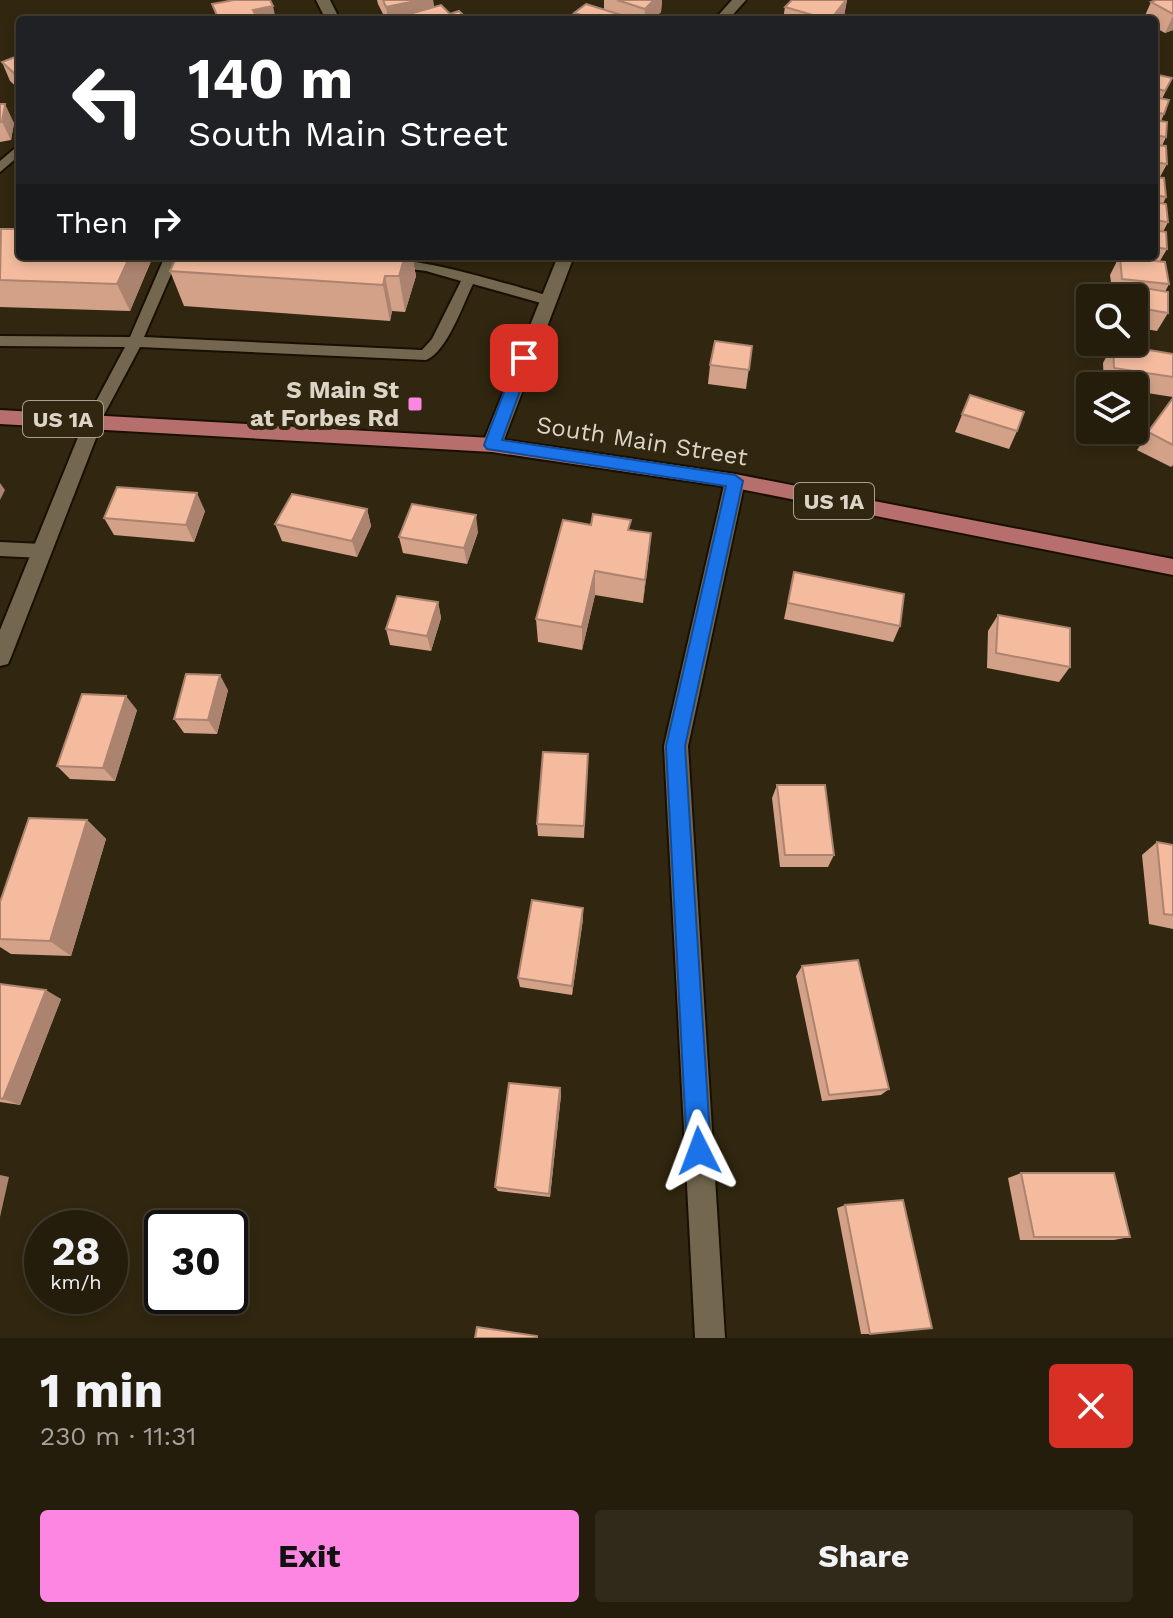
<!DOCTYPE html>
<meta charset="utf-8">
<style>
:root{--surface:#251d0c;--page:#312a1a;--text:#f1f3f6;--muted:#a3a29d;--line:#423b2d;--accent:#fd86e2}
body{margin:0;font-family:"Work Sans",sans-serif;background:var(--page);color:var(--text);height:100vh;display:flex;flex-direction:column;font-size:30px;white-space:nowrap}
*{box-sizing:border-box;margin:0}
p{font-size:26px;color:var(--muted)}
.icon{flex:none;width:44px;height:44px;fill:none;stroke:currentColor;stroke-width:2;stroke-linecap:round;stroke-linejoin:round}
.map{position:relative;height:1338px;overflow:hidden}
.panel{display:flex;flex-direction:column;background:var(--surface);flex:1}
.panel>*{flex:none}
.guide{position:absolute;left:16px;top:16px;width:1142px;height:244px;border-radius:8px;box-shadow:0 4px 12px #0003,0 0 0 2px var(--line);background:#202124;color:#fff;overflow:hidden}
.buttons{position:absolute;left:1076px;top:284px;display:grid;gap:16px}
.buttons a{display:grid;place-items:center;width:72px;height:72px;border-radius:8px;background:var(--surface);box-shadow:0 4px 12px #0003,0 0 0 2px var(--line);font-size:40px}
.speed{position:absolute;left:24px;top:1210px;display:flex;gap:16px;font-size:40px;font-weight:700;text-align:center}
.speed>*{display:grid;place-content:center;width:104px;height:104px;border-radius:50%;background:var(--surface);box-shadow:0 4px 12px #0003,0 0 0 2px var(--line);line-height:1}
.speed small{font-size:20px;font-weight:400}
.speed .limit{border:4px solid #111;border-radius:12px;background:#fff;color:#111}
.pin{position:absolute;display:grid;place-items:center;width:68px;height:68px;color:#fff;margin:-34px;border-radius:16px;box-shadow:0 4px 12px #0006}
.me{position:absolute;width:88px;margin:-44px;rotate:357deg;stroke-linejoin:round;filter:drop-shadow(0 0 6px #0008)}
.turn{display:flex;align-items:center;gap:28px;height:168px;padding:0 40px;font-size:36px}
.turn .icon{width:104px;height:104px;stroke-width:2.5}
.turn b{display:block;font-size:56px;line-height:68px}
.then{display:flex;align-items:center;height:76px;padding:0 40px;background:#0003;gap:16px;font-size:30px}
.round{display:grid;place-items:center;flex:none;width:84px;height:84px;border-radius:8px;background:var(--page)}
.summary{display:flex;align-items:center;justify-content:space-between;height:136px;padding:0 40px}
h1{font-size:48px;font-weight:700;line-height:60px}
.button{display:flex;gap:16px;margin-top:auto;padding:16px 40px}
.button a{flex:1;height:92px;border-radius:8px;background:var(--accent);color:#111;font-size:32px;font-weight:700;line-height:92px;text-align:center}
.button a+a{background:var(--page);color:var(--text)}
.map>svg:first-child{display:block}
</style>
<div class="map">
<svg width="1173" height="1338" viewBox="0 0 1173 1338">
<rect width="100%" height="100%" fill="#312710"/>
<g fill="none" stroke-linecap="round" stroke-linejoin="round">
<g stroke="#190f00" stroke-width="4">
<g id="service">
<polygon points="20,144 20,155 0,172 0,161"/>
<path d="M165 256H179L144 337 422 350 432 339 461 281 426 271 387 266 385 263C401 250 527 290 553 297L555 300 548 305 473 284C463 304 447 352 426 360L140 347 99 424 94 426 86 420 125 347 0 346V336L130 337Z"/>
<polygon points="0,542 42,544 50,551 42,558 0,556"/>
</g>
</g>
<g stroke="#190f00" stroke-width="4">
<g id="minor">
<polygon points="316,0 330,0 340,20 326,20"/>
<polygon points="94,413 103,420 11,657 8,664 0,666 0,630 85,420"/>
<polygon points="735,474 745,481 688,746 725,1338 695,1338 664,746 725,481"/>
</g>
</g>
<g stroke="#190f00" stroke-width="4">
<g id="tertiary">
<polygon points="732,0 746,0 728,20 714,20"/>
<polygon points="558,256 574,256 502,445 499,450 485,450 482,445"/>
</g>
</g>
<g stroke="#190f00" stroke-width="4">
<polygon id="primary" points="0,410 492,438 735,474 1173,559 1173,575 735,488 492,452 0,424"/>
</g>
<use href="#service" fill="#73684f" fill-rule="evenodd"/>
<use href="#minor" fill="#73684f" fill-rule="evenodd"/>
<use href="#tertiary" fill="#73684f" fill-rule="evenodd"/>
<use href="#primary" fill="#b66f6c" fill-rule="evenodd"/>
</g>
<g fill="#d2a188">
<polygon points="377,0 433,0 434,7 450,14 467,19 467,20 386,20 378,4"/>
<polygon points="604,0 662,0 661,12 652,20 574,20 574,13 604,9"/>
<polygon points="792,0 847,0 844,16 841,20 774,20 783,20 785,7"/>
<polygon points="1173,0 1173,30 1165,33 1154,27 1154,20 1143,20 1151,2"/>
<polygon points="20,55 20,90 10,81 2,62"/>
<polygon points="1154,74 1172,78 1162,99 1164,114 1161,121 1166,137 1162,146 1167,164 1160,177 1166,197 1163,204 1168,222 1163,232 1167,249 1160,261 1169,284 1165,292 1168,313 1157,331 1134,327 1134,298 1113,297 1110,275 1117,261 1116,261 1116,256 1154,256"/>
<polygon points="0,104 14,123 11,140 0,142"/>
<polygon points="0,230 151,261 130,311 0,307"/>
<polygon points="176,256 412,256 416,276 405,312 392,311 390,321 184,306 170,271"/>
<polygon points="1113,344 1173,354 1173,397 1134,391 1134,386 1104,386 1103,363"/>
<polygon points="752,346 746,389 708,384 710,365"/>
<polygon points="970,395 1017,431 1009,449 955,432"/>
<polygon points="1173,398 1173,465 1171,467 1137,450"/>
<polygon points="367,509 371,526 357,557 282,541 275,524"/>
<polygon points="205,511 194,542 114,535 104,518"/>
<polygon points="591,525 651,533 643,603 595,595 582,650 538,642 536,619"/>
<polygon points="478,532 467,564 403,553 399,537"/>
<polygon points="794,572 900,626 893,642 784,619"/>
<polygon points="438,602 441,618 431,651 390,645 386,629"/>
<polygon points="998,615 1070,667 1059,682 987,668 988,631"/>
<polygon points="228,690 217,734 184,733 174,719"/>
<polygon points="137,710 115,781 70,779 57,766"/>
<polygon points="588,754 584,838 538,836 537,824"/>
<polygon points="777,785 834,855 828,867 780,867 772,798"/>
<polygon points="87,820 106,839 71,956 11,954 0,947 0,902"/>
<polygon points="1157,842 1173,845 1173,929 1149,924 1142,855"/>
<polygon points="583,908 583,919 572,995 520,987 518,978"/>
<polygon points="802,966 889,1089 881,1095 822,1101 796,976"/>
<polygon points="0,984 61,999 20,1105 0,1102"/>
<polygon points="560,1088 561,1095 550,1197 498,1191 495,1187"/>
<polygon points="1021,1173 1130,1237 1114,1240 1020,1240 1008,1178"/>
<polygon points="845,1205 870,1334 861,1334 837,1208"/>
</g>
<g fill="#ab836f">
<polygon points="420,0 433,0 435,16 388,20 386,7"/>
<polygon points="654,0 662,0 661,12 652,20 644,20 645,9"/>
<polygon points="846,0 847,0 844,16 841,20 830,20"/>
<polygon points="273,6 276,20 256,20 253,10"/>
<polygon points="1173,16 1173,30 1165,33"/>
<polygon points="5,104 14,123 11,140 2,122"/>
<polygon points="130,256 149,256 151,261 130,311 117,284"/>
<polygon points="405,256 412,256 416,276 405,312 399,276"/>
<polygon points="385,276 392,311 390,321 383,285"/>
<polygon points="0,483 5,490 0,500"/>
<polygon points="197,493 205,511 194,542 186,525"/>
<polygon points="367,509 371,526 357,557 352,541"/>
<polygon points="476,515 478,532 467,564 464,548"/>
<polygon points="651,533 649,557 643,603 645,580"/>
<polygon points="595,571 595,595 582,650 582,627"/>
<polygon points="438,602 441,618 431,651 427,636"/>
<polygon points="220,675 228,690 217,734 208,720"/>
<polygon points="126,696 137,710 115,781 103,768"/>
<polygon points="87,820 106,839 71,956 50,941"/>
<polygon points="583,908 583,919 572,995 572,986"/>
<polygon points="46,990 61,999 20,1105 3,1099"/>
<polygon points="560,1088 561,1095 550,1197 549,1194"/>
<polygon points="0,1175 9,1177 0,1217"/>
</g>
<g fill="#f4bb9e" stroke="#ab836f" stroke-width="2">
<polygon points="234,0 270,0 273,6 253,10 258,20 219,20 212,4"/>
<polygon points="383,0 420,0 386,7"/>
<polygon points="617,0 654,0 645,9"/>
<polygon points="792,0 846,0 830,20 785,7"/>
<polygon points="1156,0 1173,0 1173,14 1151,2"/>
<polygon points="586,4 634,19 633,20 575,20 581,15 574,13"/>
<polygon points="441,5 450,14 459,11 467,19 462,20 392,19"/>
<polygon points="20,55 20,75 17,76 2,62"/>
<polygon points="1154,74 1172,78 1165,91 1154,88"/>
<polygon points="1154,97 1169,100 1164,114 1154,112"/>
<polygon points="0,104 5,104 2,122 0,122"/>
<polygon points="1154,120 1167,122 1166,137 1154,135"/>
<polygon points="1154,145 1166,146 1167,164 1154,162"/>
<polygon points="1154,177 1164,178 1166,197 1154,195"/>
<polygon points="1154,202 1166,204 1168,222 1154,220"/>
<polygon points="1,229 20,229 20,256 130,256 117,284 0,280"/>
<polygon points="1154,230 1166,232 1167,249 1154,247"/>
<polygon points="177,256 405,256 399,276 385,276 383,285 170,271"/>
<polygon points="1120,257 1165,262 1169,284 1122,279"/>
<polygon points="1121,284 1168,292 1168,313 1134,307 1134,298 1121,298"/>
<polygon points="715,341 752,346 749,370 710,365"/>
<polygon points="1113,344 1173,354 1173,377 1114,368"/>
<polygon points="970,395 1024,412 1017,431 962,414"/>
<polygon points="1173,398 1173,445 1148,432"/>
<polygon points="117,487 197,493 186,525 104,518"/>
<polygon points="292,494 367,509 352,541 275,524"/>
<polygon points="412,504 476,515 464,548 399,537"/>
<polygon points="593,514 631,520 628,530 651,533 645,580 595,571 582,627 536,619 563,520 591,525"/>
<polygon points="794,572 904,594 900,626 788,603"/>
<polygon points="397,596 438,602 427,636 386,629"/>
<polygon points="998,615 1070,628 1070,667 996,653"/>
<polygon points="186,674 220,675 208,720 174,719"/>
<polygon points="82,694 126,696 103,768 57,766"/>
<polygon points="543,752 588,754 584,826 537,824"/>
<polygon points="777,785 825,785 834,855 785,855"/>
<polygon points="29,818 87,820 50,941 0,939 0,902"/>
<polygon points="1157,842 1173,845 1173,915 1164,914"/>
<polygon points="532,900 583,908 572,986 518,978"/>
<polygon points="858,960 889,1089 829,1095 802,966"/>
<polygon points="0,984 46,990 3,1099 0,1098"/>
<polygon points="509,1083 560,1088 549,1194 495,1187"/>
<polygon points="1021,1173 1114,1173 1130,1237 1034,1237"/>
<polygon points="903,1200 932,1328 870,1334 845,1205"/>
<polygon points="477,1327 537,1336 537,1338 475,1338"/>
</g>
<polygon fill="#1a73e8" stroke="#114b97" stroke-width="2" points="524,353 532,358 502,440 735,475 743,481 685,746 711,1151 707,1159 699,1163 691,1159 687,1151 666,746 726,486 487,449 484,445 517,358"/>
<rect fill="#fd86e2" stroke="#312710" stroke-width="3" x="407" y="396" width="16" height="16" rx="4"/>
<g text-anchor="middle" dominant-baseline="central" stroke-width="8" stroke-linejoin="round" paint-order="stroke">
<g fill="#312710" stroke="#a8a090" stroke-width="2">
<rect x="23" y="401" width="80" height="36" rx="6"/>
<rect x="794" y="483" width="80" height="36" rx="6"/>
</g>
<g font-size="22" font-weight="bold" fill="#dbd4c7">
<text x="63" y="419">US 1A</text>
<text x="834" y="501">US 1A</text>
</g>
<g font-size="24" font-weight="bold" fill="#dbd4c7" stroke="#312710" text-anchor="end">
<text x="399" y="390">S Main St<tspan x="399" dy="28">at Forbes Rd</tspan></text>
</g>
<g font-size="24" fill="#dbd4c7" stroke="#312710">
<text transform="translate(642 441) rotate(9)">South Main Street</text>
</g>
</g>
</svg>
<div class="buttons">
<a><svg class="icon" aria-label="search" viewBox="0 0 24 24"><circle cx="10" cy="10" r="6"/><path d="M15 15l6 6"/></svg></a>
<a><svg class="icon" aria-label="layers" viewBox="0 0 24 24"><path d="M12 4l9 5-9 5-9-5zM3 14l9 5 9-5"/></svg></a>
</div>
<div class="speed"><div>28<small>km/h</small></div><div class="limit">30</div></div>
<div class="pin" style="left:524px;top:358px;background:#d93025"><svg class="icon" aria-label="arrive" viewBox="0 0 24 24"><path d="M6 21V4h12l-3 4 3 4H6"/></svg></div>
<svg class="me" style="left:699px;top:1151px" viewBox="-20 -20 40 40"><path d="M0-17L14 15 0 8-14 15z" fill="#1a73e8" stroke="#fff" stroke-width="4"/></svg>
<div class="guide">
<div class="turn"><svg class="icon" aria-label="left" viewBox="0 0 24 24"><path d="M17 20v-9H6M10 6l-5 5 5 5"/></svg><div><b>140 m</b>South Main Street</div></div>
<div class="then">Then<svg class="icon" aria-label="right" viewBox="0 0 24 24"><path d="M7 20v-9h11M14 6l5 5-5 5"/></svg></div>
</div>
</div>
<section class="panel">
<div class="summary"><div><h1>1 min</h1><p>230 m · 11:31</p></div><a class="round" style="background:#d93025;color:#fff"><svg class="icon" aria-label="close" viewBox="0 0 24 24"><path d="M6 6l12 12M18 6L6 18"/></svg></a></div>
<div class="button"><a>Exit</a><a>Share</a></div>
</section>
